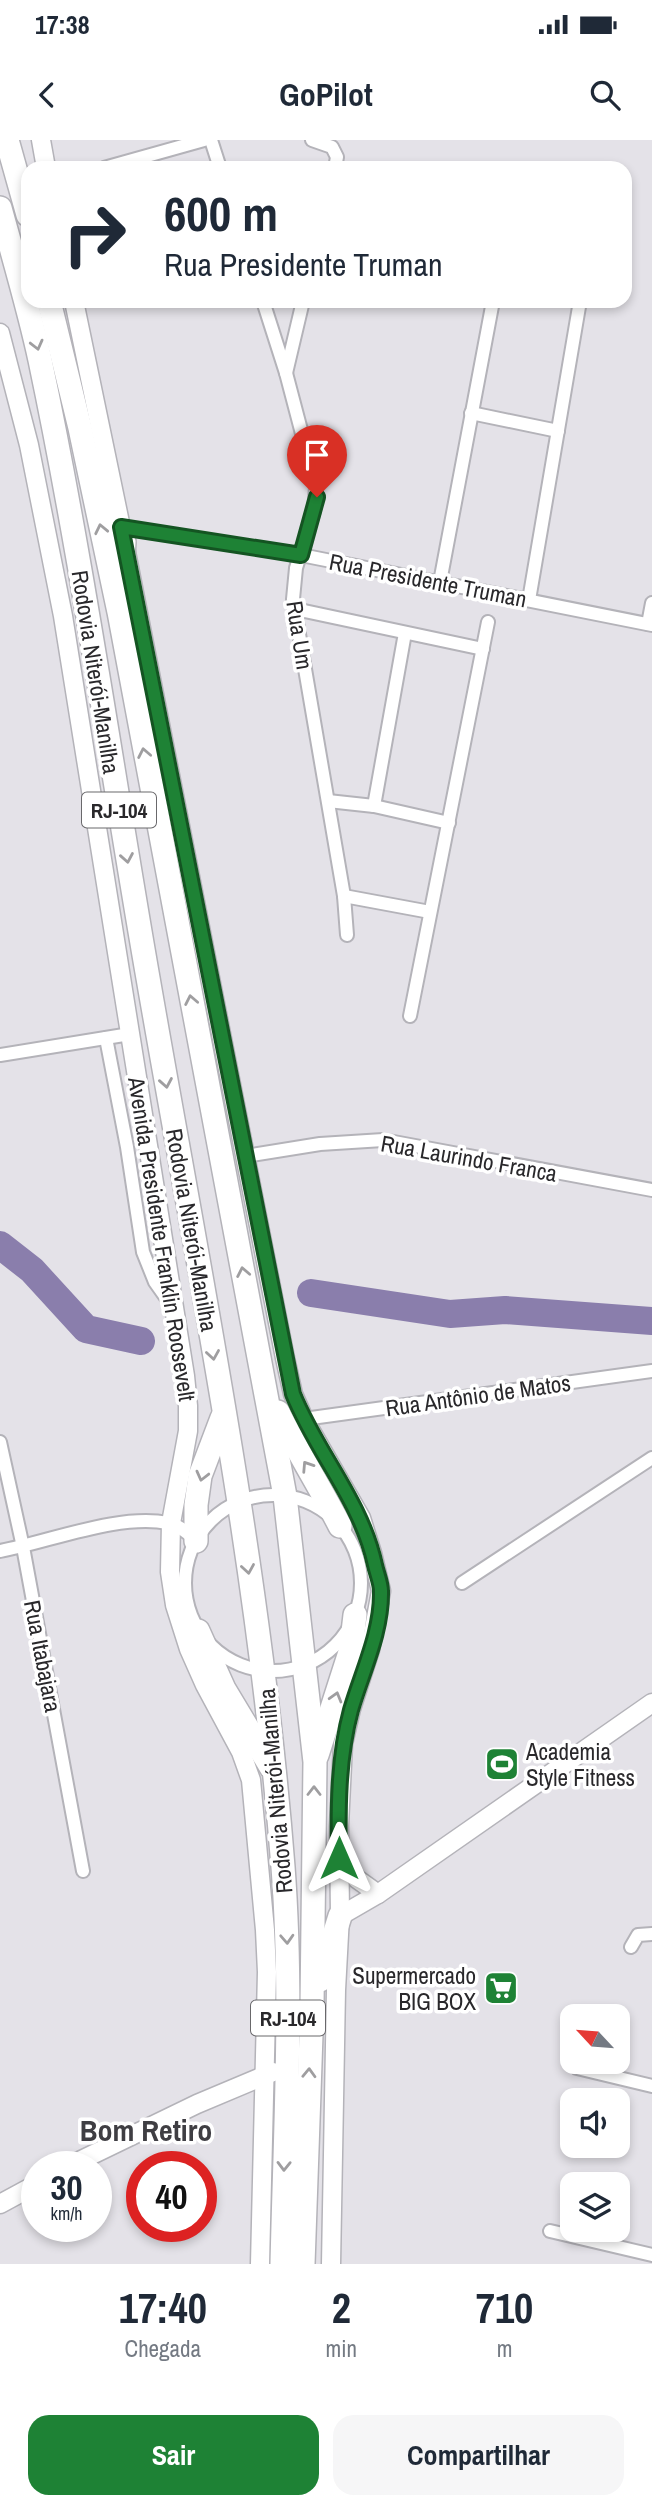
<!DOCTYPE html>
<html lang="pt">
<meta charset="utf-8">
<style>
:root{--surface:#fff;--page:#f6f6f7;--text:#1f2937;--muted:#747a83;--accent:#1e8235}
body{margin:0;font-family:"Archivo Narrow",sans-serif;background:var(--page);color:var(--text);height:100vh;display:flex;flex-direction:column;font-size:26px;white-space:nowrap}
*{box-sizing:border-box;margin:0}
p{font-size:23px;color:var(--muted)}
.icon{flex:none;width:38px;height:38px;fill:none;stroke:currentColor;stroke-width:2;stroke-linecap:round;stroke-linejoin:round}
.map{position:relative;height:2124px;overflow:hidden}
.details{display:flex;flex-direction:column;background:var(--surface);flex:1}
.details>*{flex:none}
.guide{position:absolute;left:21px;top:21px;width:611px;height:147px;border-radius:21px;box-shadow:0 4px 10px #0003;background:#fff;color:var(--text);overflow:hidden}
.needle{width:46px;rotate:296deg}
.buttons{position:absolute;left:560px;top:1864px;display:grid;gap:14px}
.buttons a{display:grid;place-items:center;width:70px;height:70px;border-radius:14px;background:var(--surface);box-shadow:0 4px 10px #0003;font-size:35px}
.speed{position:absolute;left:21px;top:2011px;display:flex;gap:14px;font-size:35px;font-weight:700;text-align:center}
.speed>*{display:grid;place-content:center;width:91px;height:91px;border-radius:50%;background:var(--surface);box-shadow:0 4px 10px #0003;line-height:1}
.speed small{font-size:18px;font-weight:400}
.speed .limit{border:10px solid #d22;background:#fff;color:#111}
.pin{position:absolute;display:grid;place-items:center;width:60px;height:60px;color:#fff;margin:-72px -30px;border-radius:50% 50% 50% 0;rotate:-45deg;box-shadow:0 0 7px #0007}
.pin .icon{rotate:45deg}
.me{position:absolute;width:77px;margin:-38px;rotate:0deg;stroke-linejoin:round;filter:drop-shadow(0 0 5px #0008)}
.turn{display:flex;align-items:center;gap:24px;height:147px;padding:0 28px;font-size:32px}
.turn .icon{width:91px;height:91px;stroke-width:2.5}
.turn b{display:block;font-size:49px;line-height:60px}
.eta{display:flex;justify-content:space-evenly;align-items:center;height:119px;text-align:center}
.eta b{font-size:42px;font-weight:700;line-height:49px}
.primary-button{display:flex;gap:14px;margin-top:auto;padding:14px 28px}
.primary-button a{flex:1;height:80px;border-radius:21px;background:var(--accent);color:#fff;font-size:28px;font-weight:700;line-height:80px;text-align:center}
.primary-button a+a{background:var(--page);color:var(--text)}
.status{display:flex;justify-content:space-between;align-items:center;height:49px;padding:0 35px;background:var(--surface);direction:ltr}
.status svg{height:19px;fill:currentColor}
header{display:flex;justify-content:space-between;align-items:center;height:91px;padding:0 28px;background:var(--surface);font-size:32px;font-weight:700}
.map>svg:first-child{display:block}
</style>
<div class="status"><b>17:38</b><svg viewBox="0 0 49 12"><path d="M0 12V9h3v3zM5 12V6h3v6zM10 12V3h3v9zM15 12V0h3v12zM26 1h20v11H26zM47 4h2v5h-2z"/></svg></div>
<header><svg class="icon" aria-label="back" viewBox="0 0 24 24"><path d="M15 5l-7 7 7 7"/></svg>GoPilot<svg class="icon" aria-label="search" viewBox="0 0 24 24"><circle cx="10" cy="10" r="6"/><path d="M15 15l6 6"/></svg></header>
<div class="map">
<svg width="652" height="2124" viewBox="0 0 652 2124">
<rect width="100%" height="100%" fill="#e4e2e8"/>
<g fill="none" stroke-linecap="round" stroke-linejoin="round">
<g stroke="#8a7eac" stroke-width="28">
<polyline points="0,1105 32,1130 86,1189 141,1201"/>
<polyline points="311,1153 450,1174 505,1170 652,1181"/>
</g>
<g stroke="#b4b3b9" stroke-width="16">
<g id="street">
<polyline points="211,0 220,28"/>
<polyline points="312,0 332,7 337,17 335,28"/>
<polyline points="104,28 204,0"/>
<polyline points="263,161 286,233 316,347 314,371 296,428 293,459 344,756 347,795"/>
<polyline points="286,233 303,161"/>
<polyline points="471,273 558,291"/>
<polyline points="121,387 301,415 652,485"/>
<polyline points="440,442 493,161"/>
<polyline points="529,460 580,161"/>
<polyline points="295,469 483,509"/>
<polyline points="648,484 652,463"/>
<polyline points="328,661 374,666 449,683"/>
<polyline points="374,666 405,493"/>
<polyline points="344,756 430,772"/>
<polyline points="410,876 488,482"/>
<polyline points="106,898 127,1007 143,1112 155,1142 172,1166"/>
<polyline points="0,915 130,894"/>
<polyline points="245,1016 320,1004 383,1000 652,1050"/>
<polyline points="304,1279 652,1231"/>
<polyline points="0,1302 23,1407 83,1731"/>
<circle cx="273" cy="1443" r="88"/>
<path d="M0 1411C49 1402 119 1373 168 1383 179 1385 188 1393 195 1400"/>
<polyline points="462,1443 652,1318"/>
<polyline points="631,1807 638,1795 652,1794"/>
<polyline points="577,1928 652,1946"/>
<polyline points="550,2091 652,2115"/>
</g>
</g>
<g stroke="#b4b3b9" stroke-width="21">
<g id="secondary">
<polyline points="41,0 46,28"/>
<polyline points="74,161 124,402 285,1218 293,1254 304,1279 361,1378 372,1413 381,1451 370,1510 351,1569 343,1604 339,1686 340,1776 336,1850 331,2124"/>
<polyline points="0,193 29,305 63,476 185,1236 188,1266 188,1291 171,1383 170,1432 175,1465 189,1509 205,1545 241,1612 251,1640 265,1790 267,1832 260,2124"/>
<polyline points="339,1718 357,1739 378,1754"/>
<polyline points="340,1776 378,1754 652,1563"/>
<polyline points="69,2026 197,1964 273,1932"/>
<polyline points="0,2064 37,2044"/>
</g>
</g>
<g stroke="#b4b3b9" stroke-width="26">
<g id="highway">
<polyline points="7,0 28,75"/>
<path d="M0 68C14 119 29 169 40 220 83 424 112 632 148 838 199 1133 260 1428 283 1727 293 1859 285 1992 282 2124"/>
<polyline points="49,161 80,288 119,472 285,1356 315,1622 312,1866 303,2124"/>
<polyline points="121,444 124,402"/>
<path d="M278 1272C297 1311 320 1347 340 1386"/>
<polyline points="196,1401 196,1365 200,1336 222,1278"/>
<polyline points="198,1491 224,1549 271,1627"/>
<polyline points="317,1615 351,1509 355,1475"/>
<polyline points="320,1840 340,1776"/>
</g>
</g>
<use href="#street" stroke="#fff" stroke-width="12"/>
<use href="#secondary" stroke="#fff" stroke-width="18"/>
<use href="#highway" stroke="#fff" stroke-width="23"/>
</g>
<defs><path id="oneway-chevron" d="M-2-3.5L2.5 0L-2 3.5" fill="none" stroke-width="1.6" stroke-linecap="round" stroke-linejoin="round" transform="scale(1.75)"/></defs>
<g stroke="#9f9ea0">
<use href="#oneway-chevron" transform="translate(37 205) rotate(76)"/>
<use href="#oneway-chevron" transform="translate(101 389) rotate(-102)"/>
<use href="#oneway-chevron" transform="translate(144 613) rotate(-101)"/>
<use href="#oneway-chevron" transform="translate(127 718) rotate(80)"/>
<use href="#oneway-chevron" transform="translate(191 860) rotate(-101)"/>
<use href="#oneway-chevron" transform="translate(166 943) rotate(80)"/>
<use href="#oneway-chevron" transform="translate(243 1132) rotate(-101)"/>
<use href="#oneway-chevron" transform="translate(213 1215) rotate(81)"/>
<use href="#oneway-chevron" transform="translate(307 1326) rotate(-123)"/>
<use href="#oneway-chevron" transform="translate(202 1336) rotate(104)"/>
<use href="#oneway-chevron" transform="translate(248 1429) rotate(81)"/>
<use href="#oneway-chevron" transform="translate(336 1557) rotate(-74)"/>
<use href="#oneway-chevron" transform="translate(314 1651) rotate(-90)"/>
<use href="#oneway-chevron" transform="translate(287 1799) rotate(87)"/>
<use href="#oneway-chevron" transform="translate(309 1933) rotate(-88)"/>
<use href="#oneway-chevron" transform="translate(284 2026) rotate(91)"/>
</g>
<g fill="none" stroke-linecap="round" stroke-linejoin="round">
<g stroke="#145422" stroke-width="18">
<path id="route" d="M317 357 301 415 121 387 293 1254C317 1314 361 1360 375 1425 377 1434 381 1443 381 1451 382 1492 362 1532 351 1570 338 1618 338 1669 339 1718"/>
</g>
<use href="#route" stroke="#1e8235" stroke-width="12"/>
</g>
<defs>
<g id="stadium-square" transform="scale(1.75)"><rect x="-9" y="-9" width="18" height="18" rx="4" fill="#1e8235" stroke="#fff"/><path d="M0-5a6.5 5 0 1 0 0 10a6.5 5 0 1 0 0-10ZM-3.5-1.8h7v3.6h-7Z" fill="#fff"/></g>
<g id="supermarket-square" transform="scale(1.75)"><rect x="-9" y="-9" width="18" height="18" rx="4" fill="#1e8235" stroke="#fff"/><path d="M-6-5.5h2.5l.6 2H6L4.5 2H-2.5L-4.4-4H-6ZM-1.5 3.2a1.3 1.3 0 1 0 .1 0ZM3 3.2a1.3 1.3 0 1 0 .1 0Z" fill="#fff"/></g>
</defs>
<g fill-rule="evenodd">
<use href="#stadium-square" x="502" y="1624"/>
<use href="#supermarket-square" x="501" y="1848"/>
</g>
<g text-anchor="middle" dominant-baseline="central" stroke-width="7" stroke-linejoin="round" paint-order="stroke">
<g fill="#fff" stroke="#69686b" stroke-width="2">
<rect x="82" y="652.5" width="74" height="35" rx="5"/>
<rect x="251" y="1860.5" width="74" height="35" rx="5"/>
</g>
<g font-size="21" font-weight="bold" fill="#29282b">
<text x="119" y="670">RJ-104</text>
<text x="288" y="1878">RJ-104</text>
</g>
<g font-size="23" fill="#29282b" stroke="#fff">
<text transform="translate(428 440) rotate(11)">Rua Presidente Truman</text>
<text transform="translate(300 495) rotate(81)">Rua Um</text>
<text transform="translate(96 532) rotate(81)">Rodovia Niterói-Manilha</text>
<text transform="translate(469 1018) rotate(10)">Rua Laurindo Franca</text>
<text transform="translate(192 1090) rotate(80)">Rodovia Niterói-Manilha</text>
<text transform="translate(162 1099) rotate(81)">Avenida Presidente Franklin Roosevelt</text>
<text transform="translate(478 1255) rotate(-8)">Rua Antônio de Matos</text>
<text transform="translate(43 1516) rotate(79)">Rua Itabajara</text>
<text transform="translate(275 1651) rotate(-95)">Rodovia Niterói-Manilha</text>
</g>
<g font-size="23" fill="#29282b" stroke="#fff" text-anchor="start">
<text x="526" y="1611">Academia<tspan x="526" dy="26">Style Fitness</tspan></text>
<text x="476" y="1835" text-anchor="end">Supermercado<tspan x="476" dy="26">BIG BOX</tspan></text>
</g>
<g font-size="30" font-weight="bold" fill="#3f3e43" stroke="#fff">
<text x="146" y="1990">Bom Retiro</text>
</g>
</g>
</svg>
<div class="buttons">
<a><svg class="needle" viewBox="-14 -14 28 28"><path d="M0-13l5 13h-10z" fill="#e53935"/><path d="M0 13l5-13h-10z" fill="#747a83"/></svg></a>
<a><svg class="icon" aria-label="sound" viewBox="0 0 24 24"><path d="M4 9h4l5-4v14l-5-4H4zM17 9q2 3 0 6"/></svg></a>
<a><svg class="icon" aria-label="layers" viewBox="0 0 24 24"><path d="M12 4l9 5-9 5-9-5zM3 14l9 5 9-5"/></svg></a>
</div>
<div class="speed"><div>30<small>km/h</small></div><div class="limit">40</div></div>
<div class="pin" style="left:317px;top:357px;background:#d93025"><svg class="icon" aria-label="arrive" viewBox="0 0 24 24"><path d="M6 21V4h12l-3 4 3 4H6"/></svg></div>
<svg class="me" style="left:339px;top:1718px" viewBox="-20 -20 40 40"><path d="M0-17L14 15 0 8-14 15z" fill="#1e8235" stroke="#fff" stroke-width="4"/></svg>
<div class="guide">
<div class="turn"><svg class="icon" aria-label="right" viewBox="0 0 24 24"><path d="M7 20v-9h11M14 6l5 5-5 5"/></svg><div><b>600 m</b>Rua Presidente Truman</div></div>
</div>
</div>
<section class="details">
<div class="eta">
<div><b>17:40</b><p>Chegada</p></div>
<div><b>2</b><p>min</p></div>
<div><b>710</b><p>m</p></div>
</div>
<div class="primary-button"><a>Sair</a><a>Compartilhar</a></div>
</section>
